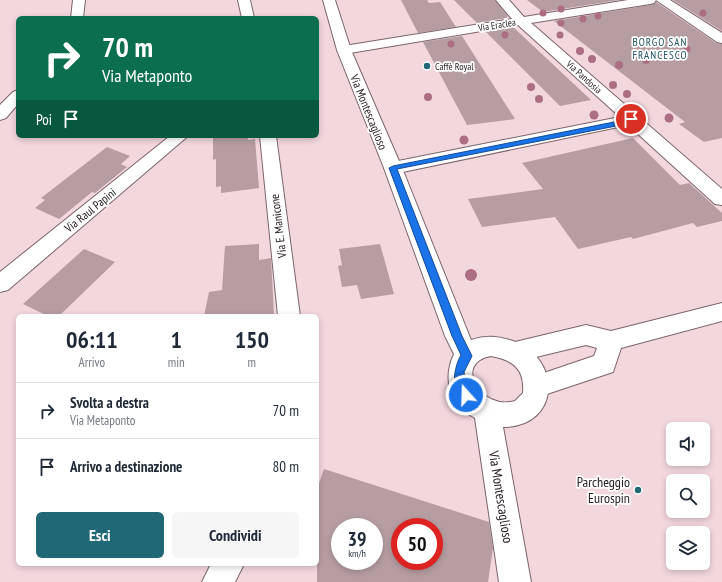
<!DOCTYPE html>
<html lang="it">
<meta charset="utf-8">
<style>
:root{--surface:#fff;--page:#f6f6f7;--text:#1f2937;--muted:#747a83;--line:#e0e1e3;--accent:#216876}
body{margin:0;font-family:"PT Sans Narrow",sans-serif;background:var(--page);color:var(--text);height:100vh;display:flex;flex-direction:column;font-size:15px;white-space:nowrap}
*{box-sizing:border-box;margin:0}
p{font-size:13px;color:var(--muted)}
.icon{flex:none;width:22px;height:22px;fill:none;stroke:currentColor;stroke-width:2;stroke-linecap:round;stroke-linejoin:round}
.map{position:relative;flex:1;overflow:hidden}
.panel{position:absolute;left:16px;top:314px;width:303px;height:252px;display:flex;flex-direction:column;background:var(--surface);border-radius:6px;box-shadow:0 2px 6px #0003}
.panel>*{flex:none}
.guide{position:absolute;left:16px;top:16px;width:303px;height:122px;border-radius:6px;box-shadow:0 2px 6px #0003;background:#0b6e4f;color:#fff;overflow:hidden}
.controls{position:absolute;left:666px;top:422px;display:grid;gap:8px}
.controls a{display:grid;place-items:center;width:44px;height:44px;border-radius:6px;background:var(--surface);box-shadow:0 2px 6px #0003;font-size:20px}
.speed{position:absolute;left:331px;top:518px;display:flex;gap:8px;font-size:20px;font-weight:700;text-align:center}
.speed>*{display:grid;place-content:center;width:52px;height:52px;border-radius:50%;background:var(--surface);box-shadow:0 2px 6px #0003;line-height:1}
.speed small{font-size:10px;font-weight:400}
.speed .limit{border:6px solid #d22;background:#fff;color:#111}
.pin{position:absolute;display:grid;place-items:center;width:34px;height:34px;color:#fff;margin:-17px;border:2px solid #fff;border-radius:50%;box-shadow:0 1px 4px #0007}
.me{position:absolute;width:44px;margin:-22px;rotate:340deg;stroke-linejoin:round;filter:drop-shadow(0 0 3px #0008)}
.turn{display:flex;align-items:center;gap:14px;height:84px;padding:0 20px;font-size:18px}
.turn .icon{width:52px;height:52px;stroke-width:2.5}
.turn b{display:block;font-size:28px;line-height:34px}
.then{display:flex;align-items:center;height:38px;padding:0 20px;background:#0003;gap:8px;font-size:15px}
.eta{display:flex;justify-content:space-evenly;align-items:center;height:68px;text-align:center}
.eta b{font-size:24px;font-weight:600;line-height:28px}
.primary-button{display:flex;gap:8px;margin-top:auto;padding:8px 20px}
.primary-button a{flex:1;height:46px;border-radius:6px;background:var(--accent);color:#fff;font-size:16px;font-weight:600;line-height:46px;text-align:center}
.primary-button a+a{background:var(--page);color:var(--text)}
ul{padding:0;list-style:none}
li{display:flex;align-items:center;gap:12px;height:56px;padding:0 20px;border-top:1px solid var(--line)}
li div{flex:1}
li b{display:block;font-size:15px}
li em{font-style:normal}
.map>svg:first-child{display:block}
</style>
<div class="map">
<svg width="722" height="582" viewBox="0 0 722 582">
<rect width="100%" height="100%" fill="#f2d7dd"/>
<g fill="#b69da2" fill-rule="evenodd">
<polygon points="401,0 427,0 429,3 440,2 456,27 418,33"/>
<polygon points="454,0 495,0 508,16 506,18 477,23"/>
<polygon points="527,0 619,0 543,12"/>
<polygon points="673,0 722,0 722,31"/>
<polygon points="656,2 716,43 722,44 722,138 704,142 679,124 685,122 554,21 650,5"/>
<polygon points="513,27 591,100 560,106 486,32"/>
<polygon points="462,36 515,119 467,125 423,42"/>
<polygon points="213,136 248,136 248,140 255,139 259,188 221,193 221,186 216,187 216,159 213,160"/>
<polygon points="633,138 680,185 689,183 722,213 722,221 697,227 693,223 633,239 631,237 578,249 555,217 482,227 468,199 543,189 522,163"/>
<polygon points="107,147 130,156 121,164 127,167 95,193 92,192 59,219 35,208 45,200 41,198"/>
<polygon points="259,244 259,260 271,258 274,316 204,316 209,292 222,290 225,246"/>
<polygon points="380,244 394,294 361,299 357,285 342,287 338,266 342,265 339,249"/>
<polygon points="84,249 115,262 59,316 48,316 23,304"/>
<path d="M324 469 489 522 493 548 488 582H317V489ZM340 527H374V561H340ZM400 527H434V561H400Z"/>
</g>
<g fill="none" stroke-linecap="round" stroke-linejoin="round">
<g stroke="#7b6469" stroke-width="2">
<g id="minor">
<polygon points="73,0 85,0 83,18 71,18"/>
<polygon points="238,0 250,0 254,18 242,18"/>
<polygon points="496,0 509,0 524,17 628,0 670,0 722,33 722,43 717,42 656,0 654,3 650,4 531,23 722,189 722,205 715,204 628,125 393,174 387,172 384,168 387,164 393,162 620,117 518,25 344,54 339,53 337,50 339,47 344,46 512,19"/>
<polygon points="18,90 18,104 6,118 0,120 0,105 13,92"/>
<polygon points="170,136 188,136 8,290 0,292 0,272"/>
<polygon points="260,136 276,136 300,316 278,316"/>
<polygon points="722,303 722,321 621,348 613,372 538,397 529,394 525,386 529,378 594,356 597,348 586,345 515,362 506,359 503,352 506,345 515,342 586,325 611,331"/>
<polygon points="211,564 244,564 235,582 202,582"/>
</g>
</g>
<g stroke="#7b6469" stroke-width="2">
<path id="secondary" d="M323 0H335L351 50 402 168 471 340C486 335 498 336 513 341 562 358 561 427 503 427L531 582H499L475 418C450 404 442 380 454 354L445 336 384 168 337 50ZM491 356C513 360 525 369 523 393L515 401C481 411 452 363 491 356Z"/>
</g>
<use href="#minor" fill="#fff" fill-rule="evenodd"/>
<use href="#secondary" fill="#fff" fill-rule="evenodd"/>
</g>
<g fill="#ac6e83">
<circle cx="561" cy="9" r="3.5"/>
<circle cx="543" cy="13" r="3.5"/>
<circle cx="703" cy="13" r="3.5"/>
<circle cx="598" cy="16" r="3.5"/>
<circle cx="583" cy="19" r="3.5"/>
<circle cx="561" cy="23" r="3.5"/>
<circle cx="505" cy="35" r="3.5"/>
<circle cx="560" cy="35" r="3.5"/>
<circle cx="451" cy="44" r="3.5"/>
<circle cx="687" cy="49" r="3.5"/>
<circle cx="580" cy="51" r="4"/>
<circle cx="592" cy="59" r="4"/>
<circle cx="646" cy="60" r="4"/>
<circle cx="619" cy="65" r="4"/>
<circle cx="613" cy="85" r="4"/>
<circle cx="531" cy="87" r="4"/>
<circle cx="627" cy="94" r="4"/>
<circle cx="428" cy="97" r="4"/>
<circle cx="539" cy="99" r="4"/>
<circle cx="594" cy="115" r="4.5"/>
<circle cx="669" cy="118" r="4.5"/>
<circle cx="464" cy="140" r="4.5"/>
<circle cx="471" cy="275" r="6"/>
</g>
<path fill="#1a73e8" stroke="#114b97" d="M631 117H633V120L616 126 397 169 462 336 472 356 464 372 466 386 472 395 470 398 466 399C449 393 454 367 461 355L452 336 389 168 393 166 614 122Z"/>
<g fill="#216876" stroke="#fff" stroke-width="1.5">
<circle cx="427" cy="66" r="4"/>
<circle cx="638" cy="490" r="4"/>
</g>
<g text-anchor="middle" dominant-baseline="central" stroke-width="3.5" stroke-linejoin="round" paint-order="stroke">
<g font-size="10" fill="#2b2123" stroke="#fff">
<text transform="translate(497 25) rotate(-9)">Via Eraclea</text>
<text transform="translate(584 77) rotate(42)">Via Pandosia</text>
</g>
<g font-size="10" fill="#2b2123" stroke="#fff" text-anchor="start">
<text x="435" y="66">Caffè Royal</text>
</g>
<g font-size="11" letter-spacing="1" fill="#1c545f" stroke="#fff">
<text x="660" y="42">BORGO SAN<tspan x="660" dy="13">FRANCESCO</tspan></text>
</g>
<g font-size="12" fill="#2b2123" stroke="#fff">
<text transform="translate(369 112) rotate(68)">Via Montescaglioso</text>
<text transform="translate(90 210) rotate(-39)">Via Raul Papini</text>
<text transform="translate(278 226) rotate(-97)">Via E. Manicone</text>
</g>
<g font-size="14" fill="#2b2123" stroke="#fff" text-anchor="end">
<text x="630" y="482">Parcheggio<tspan x="630" dy="16">Eurospin</tspan></text>
</g>
<g font-size="14" fill="#2b2123" stroke="#fff">
<text transform="translate(501 497) rotate(81)">Via Montescaglioso</text>
</g>
</g>
</svg>
<div class="controls">
<a><svg class="icon" aria-label="sound" viewBox="0 0 24 24"><path d="M4 9h4l5-4v14l-5-4H4zM17 9q2 3 0 6"/></svg></a>
<a><svg class="icon" aria-label="search" viewBox="0 0 24 24"><circle cx="10" cy="10" r="6"/><path d="M15 15l6 6"/></svg></a>
<a><svg class="icon" aria-label="layers" viewBox="0 0 24 24"><path d="M12 4l9 5-9 5-9-5zM3 14l9 5 9-5"/></svg></a>
</div>
<div class="speed"><div>39<small>km/h</small></div><div class="limit">50</div></div>
<div class="pin" style="left:631px;top:119px;background:#d93025"><svg class="icon" aria-label="arrive" viewBox="0 0 24 24"><path d="M6 21V4h12l-3 4 3 4H6"/></svg></div>
<svg class="me" style="left:466px;top:395px" viewBox="-20 -20 40 40"><circle r="17" fill="#1a73e8" stroke="#fff" stroke-width="3"/><path d="M0-11L8 9 0 5-8 9z" fill="#fff"/></svg>
<div class="guide">
<div class="turn"><svg class="icon" aria-label="right" viewBox="0 0 24 24"><path d="M7 20v-9h11M14 6l5 5-5 5"/></svg><div><b>70 m</b>Via Metaponto</div></div>
<div class="then">Poi<svg class="icon" aria-label="arrive" viewBox="0 0 24 24"><path d="M6 21V4h12l-3 4 3 4H6"/></svg></div>
</div>
<section class="panel">
<div class="eta">
<div><b>06:11</b><p>Arrivo</p></div>
<div><b>1</b><p>min</p></div>
<div><b>150</b><p>m</p></div>
</div>
<ul>
<li><svg class="icon" aria-label="right" viewBox="0 0 24 24"><path d="M7 20v-9h11M14 6l5 5-5 5"/></svg><div><b>Svolta a destra</b><p>Via Metaponto</p></div><em>70 m</em></li>
<li><svg class="icon" aria-label="arrive" viewBox="0 0 24 24"><path d="M6 21V4h12l-3 4 3 4H6"/></svg><div><b>Arrivo a destinazione</b></div><em>80 m</em></li>
</ul>
<div class="primary-button"><a>Esci</a><a>Condividi</a></div>
</section>
</div>
